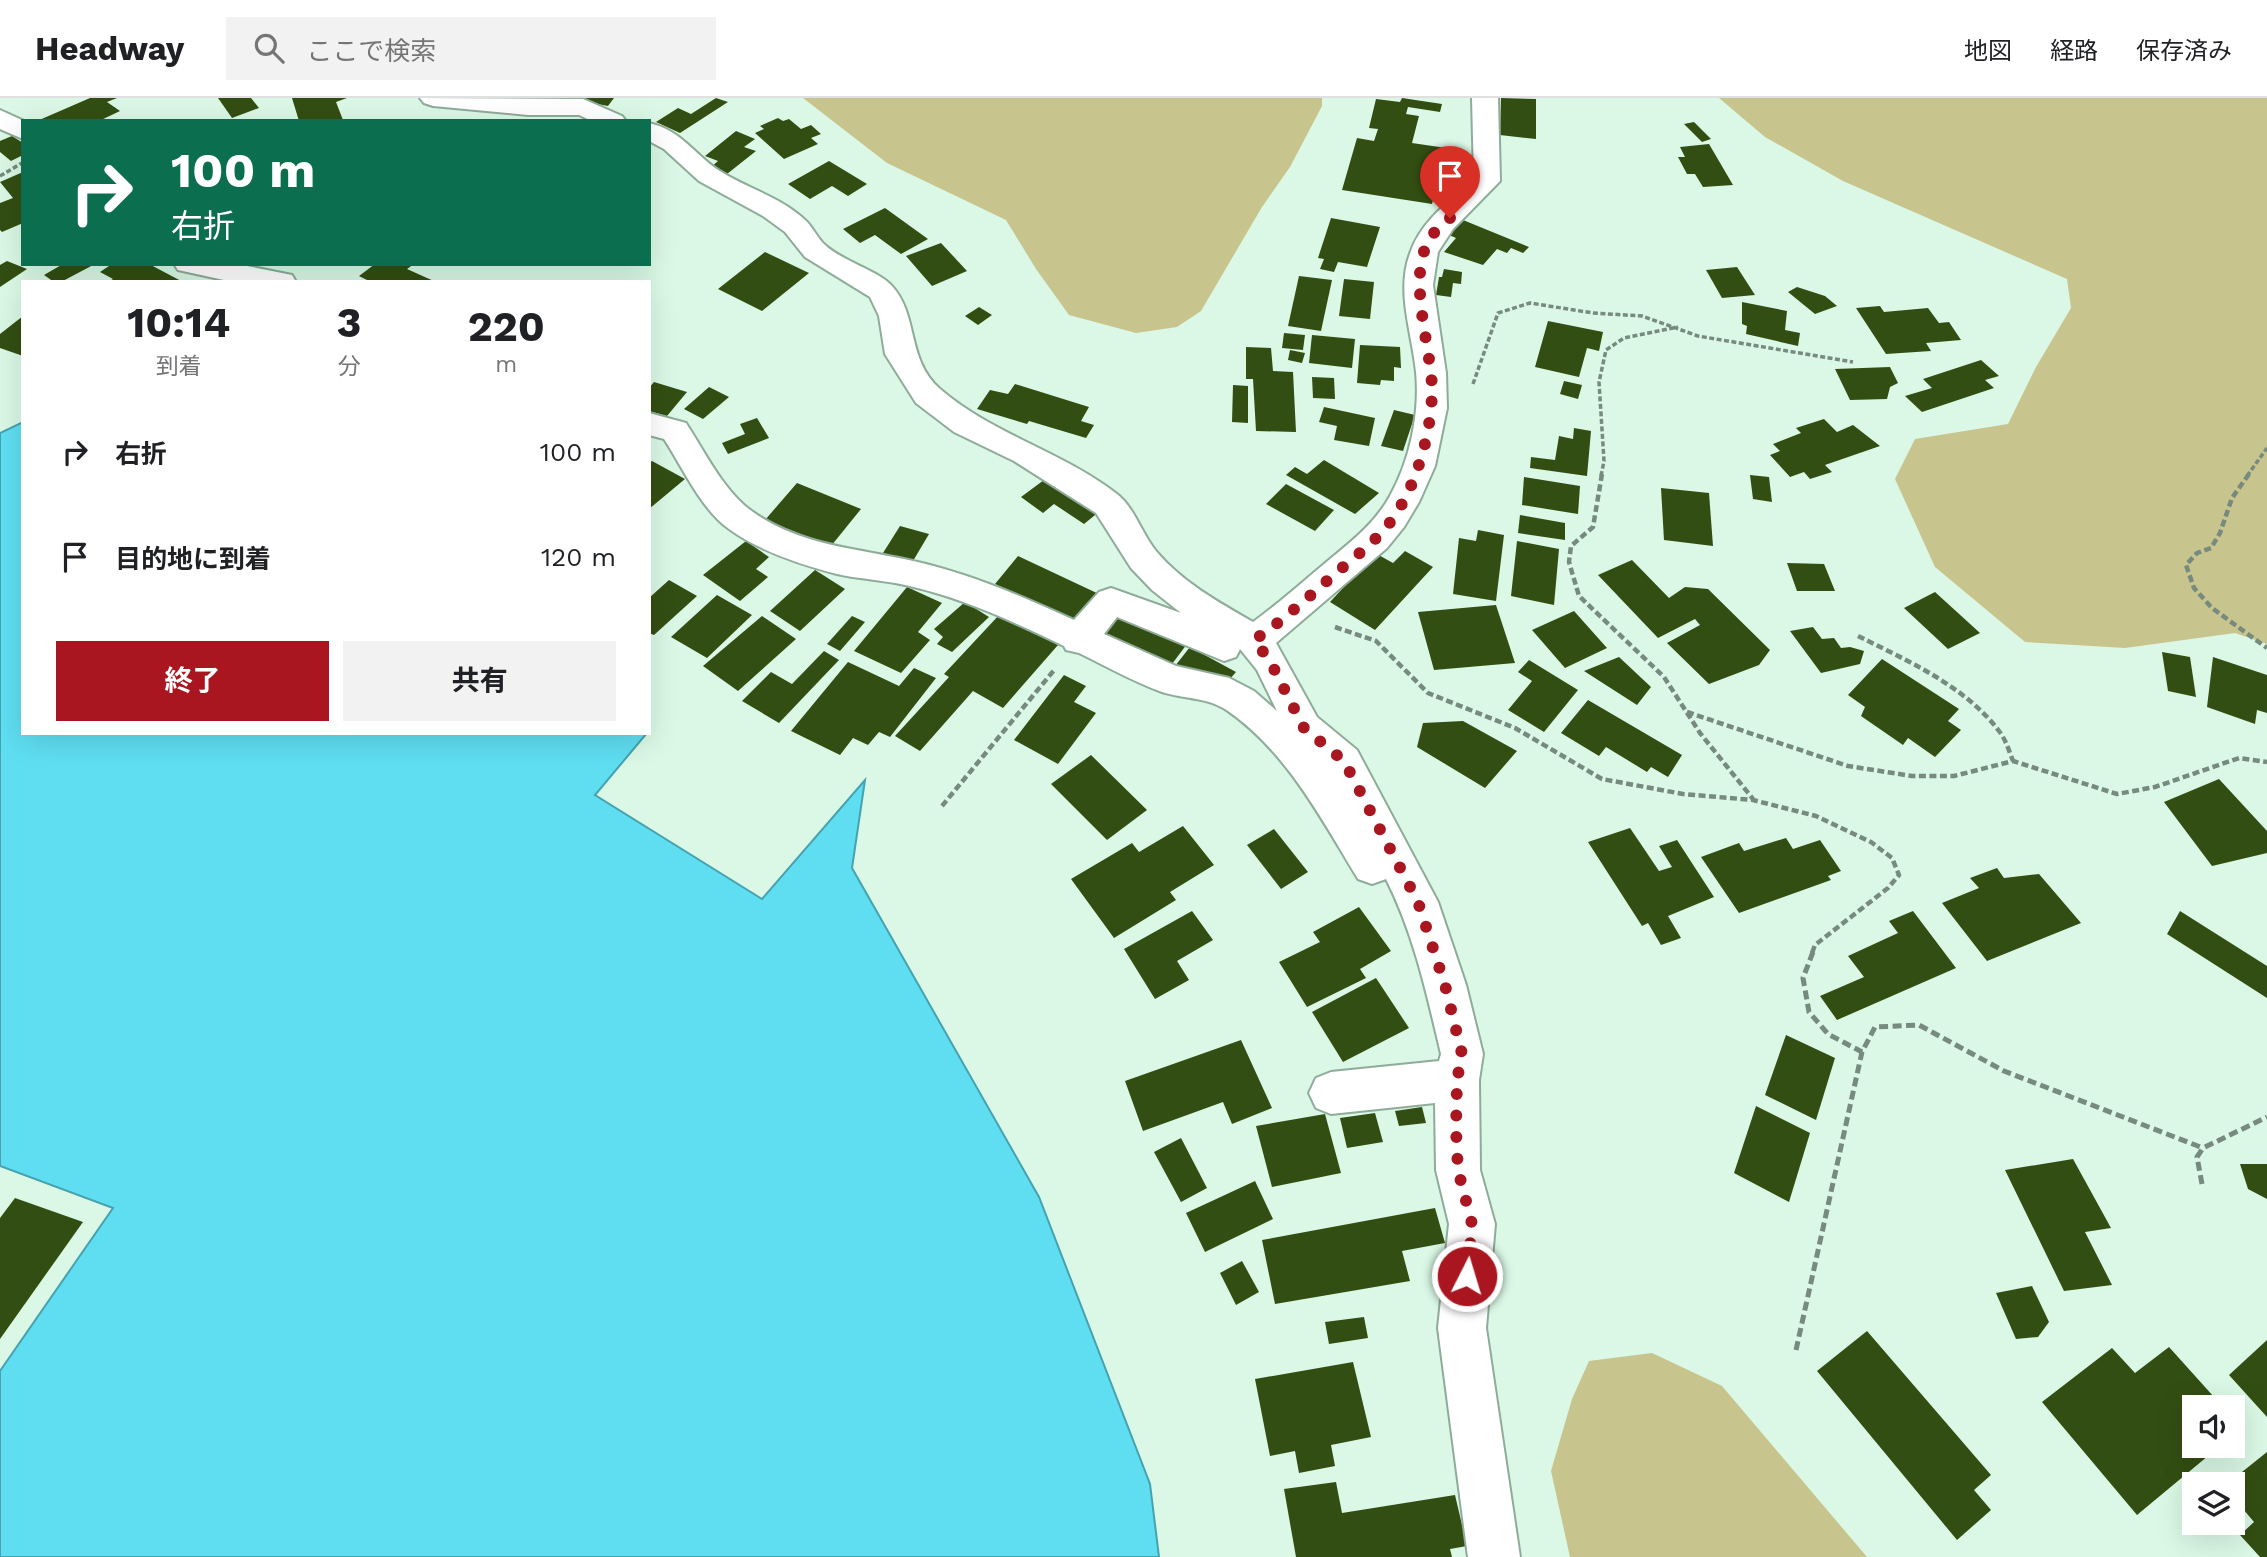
<!DOCTYPE html>
<html lang="ja">
<meta charset="utf-8">
<style>
:root{--surface:#fff;--page:#f2f2f2;--text:#202124;--muted:#757577;--line:#e0e0e0;--accent:#aa161f}
body{margin:0;font-family:"Work Sans","Noto Sans JP",sans-serif;background:var(--page);color:var(--text);height:100vh;display:flex;flex-direction:column;font-size:26px;white-space:nowrap}
*{box-sizing:border-box;margin:0}
p{font-size:23px;color:var(--muted)}
.icon{flex:none;width:38px;height:38px;fill:none;stroke:currentColor;stroke-width:2;stroke-linecap:round;stroke-linejoin:round}
.map{position:relative;flex:1;overflow:hidden}
.details{position:absolute;left:21px;top:182px;width:630px;height:455px;display:flex;flex-direction:column;background:var(--surface);border-radius:0px;box-shadow:0 7px 28px #0002}
.details>*{flex:none}
.hud{position:absolute;left:21px;top:21px;width:630px;height:147px;border-radius:0px;box-shadow:0 7px 28px #0002;background:#0b6e4f;color:#fff;overflow:hidden}
.tools{position:absolute;left:2182px;top:1297px;display:grid;gap:14px}
.tools a{display:grid;place-items:center;width:63px;height:63px;border-radius:0px;background:var(--surface);box-shadow:0 7px 28px #0002;font-size:35px}
.pin{position:absolute;display:grid;place-items:center;width:60px;height:60px;color:#fff;margin:-72px -30px;border-radius:50% 50% 50% 0;rotate:-45deg;box-shadow:0 0 7px #0007}
.pin .icon{rotate:45deg}
.me{position:absolute;width:77px;margin:-38px;rotate:5deg;stroke-linejoin:round;filter:drop-shadow(0 0 5px #0008)}
.turn{display:flex;align-items:center;gap:24px;height:147px;padding:0 35px;font-size:32px}
.turn .icon{width:91px;height:91px;stroke-width:2.5}
.turn b{display:block;font-size:49px;line-height:60px}
.eta{display:flex;justify-content:space-evenly;align-items:center;height:119px;text-align:center}
.eta b{font-size:42px;font-weight:700;line-height:49px}
.button{display:flex;gap:14px;margin-top:auto;padding:14px 35px}
.button a{flex:1;height:80px;border-radius:0px;background:var(--accent);color:#fff;font-size:28px;font-weight:700;line-height:80px;text-align:center}
.button a+a{background:var(--page);color:var(--text)}
ul{padding:0;list-style:none}
li{display:flex;align-items:center;gap:21px;height:105px;padding:0 35px}
li div{flex:1}
li b{display:block;font-size:26px}
li em{font-style:normal}
header{display:flex;align-items:center;gap:42px;box-sizing:border-box;height:98px;padding:0 35px;background:var(--surface);border-bottom:2px solid var(--line)}
header strong{font-size:33px}
nav{display:flex;gap:38px;margin-inline-start:auto;font-size:24px}
.search{width:490px;height:63px;background:var(--page);display:flex;align-items:center;gap:18px;box-sizing:border-box;padding:0 24px;border-radius:0px;color:var(--muted);font-size:26px}
.map>svg:first-child{display:block}
</style>
<header>
<strong>Headway</strong>
<div class="search"><svg class="icon" aria-label="search" viewBox="0 0 24 24"><circle cx="10" cy="10" r="6"/><path d="M15 15l6 6"/></svg>ここで検索</div>
<nav><a>地図</a><a>経路</a><a>保存済み</a></nav>
</header>
<div class="map">
<svg width="2267" height="1459" viewBox="0 0 2267 1459">
<rect width="100%" height="100%" fill="#daf8e5"/>
<g fill="#c8c48d">
<polygon points="803,0 1322,0 1322,8 1290,69 1262,109 1201,213 1177,229 1136,235 1069,217 1036,171 1006,122 887,65"/>
<polygon points="1719,0 2267,0 2267,546 2235,535 2125,550 2025,544 1935,469 1895,381 1915,341 2008,326 2036,269 2071,210 2067,181 1843,83 1765,39"/>
<polygon points="1652,1255 1722,1288 1867,1459 1570,1459 1551,1373 1572,1301 1589,1263"/>
</g>
<polygon fill="#5fdef2" stroke="#46a2ae" stroke-width="2" points="23,324 23,635 647,635 595,697 762,801 865,682 852,770 1039,1099 1150,1386 1159,1459 0,1459 0,1273 113,1110 0,1068 0,335"/>
<g fill="#334e12">
<polygon points="90,0 117,0 107,4 120,13 99,23 37,23"/>
<polygon points="218,0 251,0 259,10 232,20"/>
<polygon points="292,0 347,0 336,4 343,22 299,23"/>
<polygon points="566,0 614,0 608,8"/>
<polygon points="716,0 728,4 680,35 656,24 678,10 691,16"/>
<polygon points="1402,0 1442,6 1440,14 1408,9 1406,16 1419,18 1412,45 1446,50 1432,106 1342,92 1357,40 1374,43 1378,31 1369,30 1376,1 1400,4"/>
<polygon points="1501,0 1536,1 1536,41 1500,37"/>
<polygon points="778,20 783,23 789,21 801,31 811,27 821,36 811,40 818,46 784,61 755,35 764,31 760,28"/>
<polygon points="1694,24 1711,41 1702,44 1684,26"/>
<polygon points="736,33 755,41 744,49 756,53 727,76 710,70 718,63 705,58"/>
<polygon points="12,38 23,45 23,57 11,63 0,54 0,43"/>
<polygon points="1709,46 1733,87 1703,89 1695,76 1687,76 1678,59 1685,59 1680,49"/>
<polygon points="829,63 867,86 848,98 832,88 810,101 788,86"/>
<polygon points="23,74 23,125 2,134 0,132 0,105 13,100 0,84"/>
<polygon points="885,110 928,141 901,156 875,137 860,145 843,131"/>
<polygon points="1331,120 1380,129 1367,169 1338,164 1334,174 1320,171 1324,161 1318,160"/>
<polygon points="1463,122 1529,149 1523,155 1511,150 1507,155 1497,151 1483,167 1444,154 1456,140 1449,137"/>
<polygon points="941,145 967,173 932,188 906,158"/>
<polygon points="765,154 809,175 762,213 718,191"/>
<polygon points="7,163 27,171 0,189 0,167"/>
<polygon points="63,166 95,166 61,184 54,184 44,177"/>
<polygon points="112,166 149,166 183,184 108,184 113,181 100,174"/>
<polygon points="375,166 414,166 407,171 436,184 371,184 359,178"/>
<polygon points="1737,169 1755,197 1722,200 1706,172"/>
<polygon points="1444,171 1462,174 1461,186 1453,185 1451,199 1436,197 1439,179 1442,179"/>
<polygon points="1299,178 1332,182 1321,233 1288,228"/>
<polygon points="1344,181 1374,184 1370,221 1339,218"/>
<polygon points="1797,189 1825,198 1837,208 1815,216 1788,194"/>
<polygon points="1742,204 1787,213 1785,232 1800,235 1798,248 1746,236 1747,228 1742,226"/>
<polygon points="1880,208 1884,214 1928,210 1939,225 1949,224 1961,242 1926,245 1931,253 1886,256 1856,210"/>
<polygon points="979,209 992,217 978,227 965,218"/>
<polygon points="23,218 23,258 0,250 0,236"/>
<polygon points="1548,223 1603,234 1599,253 1587,250 1579,279 1535,269"/>
<polygon points="1284,235 1305,237 1303,252 1282,250"/>
<polygon points="1312,237 1355,241 1352,270 1309,265"/>
<polygon points="1360,247 1400,249 1401,270 1394,269 1394,283 1381,282 1380,287 1357,285"/>
<polygon points="1246,249 1271,250 1273,273 1293,274 1296,334 1256,333 1253,281 1246,281"/>
<polygon points="1290,252 1305,255 1302,265 1288,262"/>
<polygon points="1981,262 1999,278 1985,282 1994,290 1922,314 1905,298 1932,290 1923,281"/>
<polygon points="1890,269 1898,285 1890,289 1887,301 1850,302 1835,271"/>
<polygon points="1312,279 1334,280 1335,301 1313,300"/>
<polygon points="1564,283 1582,287 1578,301 1560,296"/>
<polygon points="654,284 687,294 667,318 649,313 649,290"/>
<polygon points="1015,286 1089,309 1081,323 1094,327 1086,340 1029,323 1027,326 977,311 990,292 1008,296"/>
<polygon points="1233,287 1248,288 1248,325 1232,324"/>
<polygon points="709,289 729,299 703,321 684,311"/>
<polygon points="1324,309 1375,320 1369,348 1334,342 1337,328 1319,324"/>
<polygon points="1394,312 1415,317 1403,353 1381,348"/>
<polygon points="757,320 769,340 728,356 722,345 745,336 740,326"/>
<polygon points="1824,321 1837,334 1853,327 1880,348 1825,367 1832,374 1810,381 1804,374 1790,379 1770,357 1780,353 1773,346 1801,335 1796,330"/>
<polygon points="1574,330 1591,333 1587,378 1530,370 1531,359 1555,362 1559,338 1573,341"/>
<polygon points="1324,362 1379,395 1355,416 1286,377 1295,369 1307,376"/>
<polygon points="652,363 685,381 649,411 649,365"/>
<polygon points="1750,377 1769,379 1772,404 1753,401"/>
<polygon points="1048,379 1100,413 1084,426 1054,406 1043,415 1021,399"/>
<polygon points="1524,379 1580,388 1578,416 1522,407"/>
<polygon points="797,385 861,411 831,448 765,422"/>
<polygon points="1286,386 1334,412 1315,433 1266,406"/>
<polygon points="1661,390 1709,395 1713,448 1664,442"/>
<polygon points="1520,417 1565,425 1565,442 1518,435"/>
<polygon points="900,428 929,436 913,463 883,455"/>
<polygon points="1478,432 1504,437 1496,503 1453,496 1459,440 1476,443"/>
<polygon points="746,443 769,459 756,471 768,479 740,503 703,477"/>
<polygon points="1517,443 1559,451 1554,507 1511,498"/>
<polygon points="1405,453 1433,469 1375,532 1330,504 1375,455 1393,465"/>
<polygon points="1018,458 1101,497 1078,526 995,486"/>
<polygon points="1632,462 1669,500 1685,489 1708,491 1770,552 1759,567 1709,586 1667,545 1700,527 1695,521 1658,540 1598,477"/>
<polygon points="1787,465 1824,466 1835,493 1797,493"/>
<polygon points="815,472 845,491 800,533 770,513"/>
<polygon points="669,482 697,498 654,537 649,535 649,500"/>
<polygon points="907,489 942,505 918,534 930,542 901,575 854,553"/>
<polygon points="1935,494 1980,535 1948,551 1904,510"/>
<polygon points="717,497 752,517 707,560 671,539"/>
<polygon points="965,504 989,519 952,554 937,546 943,539 934,531"/>
<polygon points="1496,507 1515,565 1434,572 1418,514"/>
<polygon points="1116,512 1187,546 1169,570 1098,535"/>
<polygon points="1574,513 1607,550 1565,570 1532,532"/>
<polygon points="1000,516 1058,547 1003,610 973,593 920,653 895,638 949,579 944,576"/>
<polygon points="762,518 796,541 738,593 703,568"/>
<polygon points="852,518 865,524 840,553 827,546"/>
<polygon points="1813,529 1822,541 1834,540 1841,550 1850,549 1864,553 1860,566 1821,575 1790,533"/>
<polygon points="1190,549 1236,574 1229,582 1175,568"/>
<polygon points="824,553 839,562 779,625 742,603 771,574 792,586"/>
<polygon points="2162,554 2190,559 2196,599 2168,593"/>
<polygon points="1619,559 1651,589 1637,607 1584,573"/>
<polygon points="2213,559 2267,577 2267,615 2257,612 2255,626 2207,609"/>
<polygon points="1882,561 1959,611 1948,623 1961,632 1935,659 1908,640 1903,647 1861,618 1865,609 1848,597"/>
<polygon points="1529,562 1578,592 1544,634 1508,612 1532,583 1518,574"/>
<polygon points="848,564 899,588 914,570 936,580 890,639 879,634 868,647 853,640 840,657 791,633"/>
<polygon points="1064,577 1086,588 1074,604 1096,615 1058,666 1014,642"/>
<polygon points="1588,602 1682,657 1668,679 1651,669 1647,674 1606,649 1599,658 1561,635"/>
<polygon points="1463,623 1517,653 1485,690 1417,649 1423,625"/>
<polygon points="1091,657 1147,712 1107,742 1051,686"/>
<polygon points="2219,681 2267,733 2267,755 2212,768 2164,704"/>
<polygon points="1183,728 1214,767 1170,794 1176,802 1114,840 1071,781 1132,745 1139,754"/>
<polygon points="1630,730 1659,773 1672,769 1659,748 1677,742 1714,799 1668,818 1681,840 1661,847 1648,825 1642,828 1588,744"/>
<polygon points="1274,731 1308,774 1281,791 1247,747"/>
<polygon points="1786,740 1793,751 1820,742 1841,773 1828,778 1831,782 1739,815 1701,759 1739,745 1744,753"/>
<polygon points="1997,770 2004,780 2039,776 2081,825 1987,863 1942,805 1979,790 1970,780"/>
<polygon points="1359,809 1391,853 1360,871 1366,880 1307,909 1279,864 1320,844 1313,834"/>
<polygon points="1192,813 1213,842 1177,863 1189,882 1155,901 1124,851"/>
<polygon points="1913,813 1956,870 1837,922 1820,898 1864,879 1848,858 1898,835 1889,823"/>
<polygon points="2180,813 2267,868 2267,900 2167,836"/>
<polygon points="1376,880 1409,930 1343,964 1312,914"/>
<polygon points="1786,937 1835,960 1816,1022 1765,997"/>
<polygon points="1241,942 1272,1010 1232,1026 1223,1004 1143,1033 1125,983"/>
<polygon points="1756,1008 1810,1035 1789,1104 1734,1075"/>
<polygon points="1422,1009 1426,1025 1399,1028 1395,1013"/>
<polygon points="1375,1015 1383,1044 1347,1050 1340,1020"/>
<polygon points="1325,1016 1341,1075 1272,1089 1256,1028"/>
<polygon points="1181,1040 1207,1090 1181,1104 1154,1054"/>
<polygon points="2073,1061 2111,1130 2085,1134 2112,1187 2064,1193 2005,1072"/>
<polygon points="2240,1066 2267,1066 2267,1101 2248,1091"/>
<polygon points="1255,1083 1273,1121 1205,1154 1186,1115"/>
<polygon points="15,1100 83,1124 0,1241 0,1120"/>
<polygon points="1435,1110 1445,1145 1402,1153 1410,1183 1275,1206 1262,1142"/>
<polygon points="1242,1163 1259,1194 1236,1207 1220,1175"/>
<polygon points="2032,1188 2049,1224 2038,1239 2016,1241 1996,1195"/>
<polygon points="1364,1219 1368,1240 1329,1246 1325,1224"/>
<polygon points="1867,1233 1991,1377 1974,1392 1991,1412 1957,1442 1817,1273"/>
<polygon points="2267,1242 2267,1319 2229,1277"/>
<polygon points="2169,1249 2223,1309 2194,1309 2194,1348 2220,1348 2137,1417 2042,1304 2112,1250 2135,1275"/>
<polygon points="1353,1264 1371,1339 1331,1347 1335,1368 1299,1375 1295,1353 1270,1358 1255,1281"/>
<polygon points="2267,1354 2267,1459 2260,1459 2240,1437 2254,1424 2233,1399 2233,1386 2227,1386"/>
<polygon points="1336,1384 1342,1415 1455,1397 1467,1448 1450,1451 1452,1459 1296,1459 1284,1391"/>
</g>
<g fill="none" stroke-linecap="round" stroke-linejoin="round">
<g stroke="#8fab99" stroke-width="4">
<g id="minor">
<polygon points="420,0 583,1 622,18 626,23 592,23 579,17 528,17 433,8 424,5"/>
<path d="M1472 0H1498L1500 83 1453 131 1438 154 1433 187 1446 275 1447 310 1435 368 1419 404 1404 429 1387 450 1276 545 1317 619 1357 652 1438 804 1466 887 1483 956 1479 982 1480 1072 1495 1126 1486 1230 1520 1459H1468L1438 1230 1449 1126 1436 1072 1435 1005 1331 1016 1316 1010 1309 995 1316 980 1331 974 1439 963 1441 956C1427 897 1414 836 1386 781L1372 786 1358 781C1322 722 1287 654 1228 613 1208 599 1184 601 1162 594 1134 584 1106 568 1079 555L1066 552 1064 548C1012 523 961 499 905 487 883 482 859 481 837 476 802 467 759 453 729 431 701 411 683 370 664 341L649 337V315L686 325C705 354 724 394 753 414 798 446 852 450 904 461 964 473 1019 497 1074 522L1099 494 1111 490 1181 515 1152 492 1131 470 1096 415 1014 363 954 334 916 305 885 256 879 218 870 199 805 159 785 134 763 118 699 83 664 51 649 43V25C682 33 693 55 718 72 746 90 781 99 805 122 813 129 817 140 825 147 842 163 879 173 892 188 919 218 906 261 940 291 992 336 1063 354 1117 396 1134 409 1142 436 1156 453 1182 484 1218 504 1253 524 1278 506 1300 486 1323 467 1348 446 1374 427 1390 398 1410 362 1420 315 1416 274 1412 235 1395 191 1411 153 1422 122 1451 102 1474 81ZM1117 519 1224 563 1236 559 1240 551 1257 572 1277 613 1254 593 1229 580 1176 568 1104 536Z"/>
<polygon points="0,12 24,23 23,41 0,31"/>
<polygon points="174,166 237,166 292,177 296,184 233,184 178,172"/>
</g>
</g>
<g stroke="#768a7e" stroke-width="3.5" stroke-dasharray="5 2.5" stroke-linecap="butt">
<polyline points="0,78 22,65"/>
<polyline points="1473,286 1498,215 1530,205 1593,215 1642,218 1698,238 1853,264"/>
<polyline points="1601,378 1604,363 1599,284 1606,252 1624,240 1678,229"/>
<polyline points="2247,378 2267,350"/>
</g>
<g stroke="#768a7e" stroke-width="4.5" stroke-dasharray="7 3.5" stroke-linecap="butt">
<polyline points="1602,376 1593,429 1571,448 1569,464 1579,498 1664,579 1700,635 1753,701"/>
<polyline points="2249,376 2232,400 2220,435 2211,450 2197,455 2186,467 2194,490 2212,510 2267,550"/>
<polyline points="1335,529 1376,543 1428,595 1515,630 1602,681 1683,696 1753,702 1816,718 1871,744 1892,760 1899,777 1888,790 1815,847 1812,855"/>
<path d="M1858 538C1908 563 1965 588 1999 633 2006 642 2009 653 2013 663"/>
<polyline points="1687,614 1848,668 1912,678 1954,678 2013,663 2117,696 2155,689 2239,660 2267,664"/>
<polyline points="942,708 1055,571"/>
</g>
<g stroke="#768a7e" stroke-width="5" stroke-dasharray="9 4.5" stroke-linecap="butt">
<polyline points="1813,854 1803,880 1809,914 1828,936 1862,954"/>
<polyline points="2202,1086 2197,1059 2203,1050 2267,1019"/>
<polyline points="1796,1252 1862,954 1875,929 1919,927 2004,973 2203,1050"/>
</g>
<use href="#minor" fill="#fff" fill-rule="evenodd"/>
</g>
<g fill="none" stroke-linecap="round" stroke-linejoin="round">
<path stroke="#aa161f" stroke-width="12" stroke-dasharray="0 21.6" d="M1450 120C1444 126 1435 132 1431 139 1405 177 1432 250 1432 292 1432 337 1413 402 1381 435 1365 452 1346 466 1329 481 1305 502 1281 524 1254 542L1270 563 1304 630 1344 663 1418 804 1445 887 1462 956 1457 982 1456 1032 1458 1072 1472 1126 1467 1178"/>
</g>
</svg>
<div class="tools">
<a><svg class="icon" aria-label="sound" viewBox="0 0 24 24"><path d="M4 9h4l5-4v14l-5-4H4zM17 9q2 3 0 6"/></svg></a>
<a><svg class="icon" aria-label="layers" viewBox="0 0 24 24"><path d="M12 4l9 5-9 5-9-5zM3 14l9 5 9-5"/></svg></a>
</div>
<div class="pin" style="left:1450px;top:120px;background:#d93025"><svg class="icon" aria-label="arrive" viewBox="0 0 24 24"><path d="M6 21V4h12l-3 4 3 4H6"/></svg></div>
<svg class="me" style="left:1467px;top:1178px" viewBox="-20 -20 40 40"><circle r="17" fill="#aa161f" stroke="#fff" stroke-width="3"/><path d="M0-11L8 9 0 5-8 9z" fill="#fff"/></svg>
<div class="hud">
<div class="turn"><svg class="icon" aria-label="right" viewBox="0 0 24 24"><path d="M7 20v-9h11M14 6l5 5-5 5"/></svg><div><b>100 m</b>右折</div></div>
</div>
<section class="details">
<div class="eta">
<div><b>10:14</b><p>到着</p></div>
<div><b>3</b><p>分</p></div>
<div><b>220</b><p>m</p></div>
</div>
<ul>
<li><svg class="icon" aria-label="right" viewBox="0 0 24 24"><path d="M7 20v-9h11M14 6l5 5-5 5"/></svg><div><b>右折</b></div><em>100 m</em></li>
<li><svg class="icon" aria-label="arrive" viewBox="0 0 24 24"><path d="M6 21V4h12l-3 4 3 4H6"/></svg><div><b>目的地に到着</b></div><em>120 m</em></li>
</ul>
<div class="button"><a>終了</a><a>共有</a></div>
</section>
</div>
